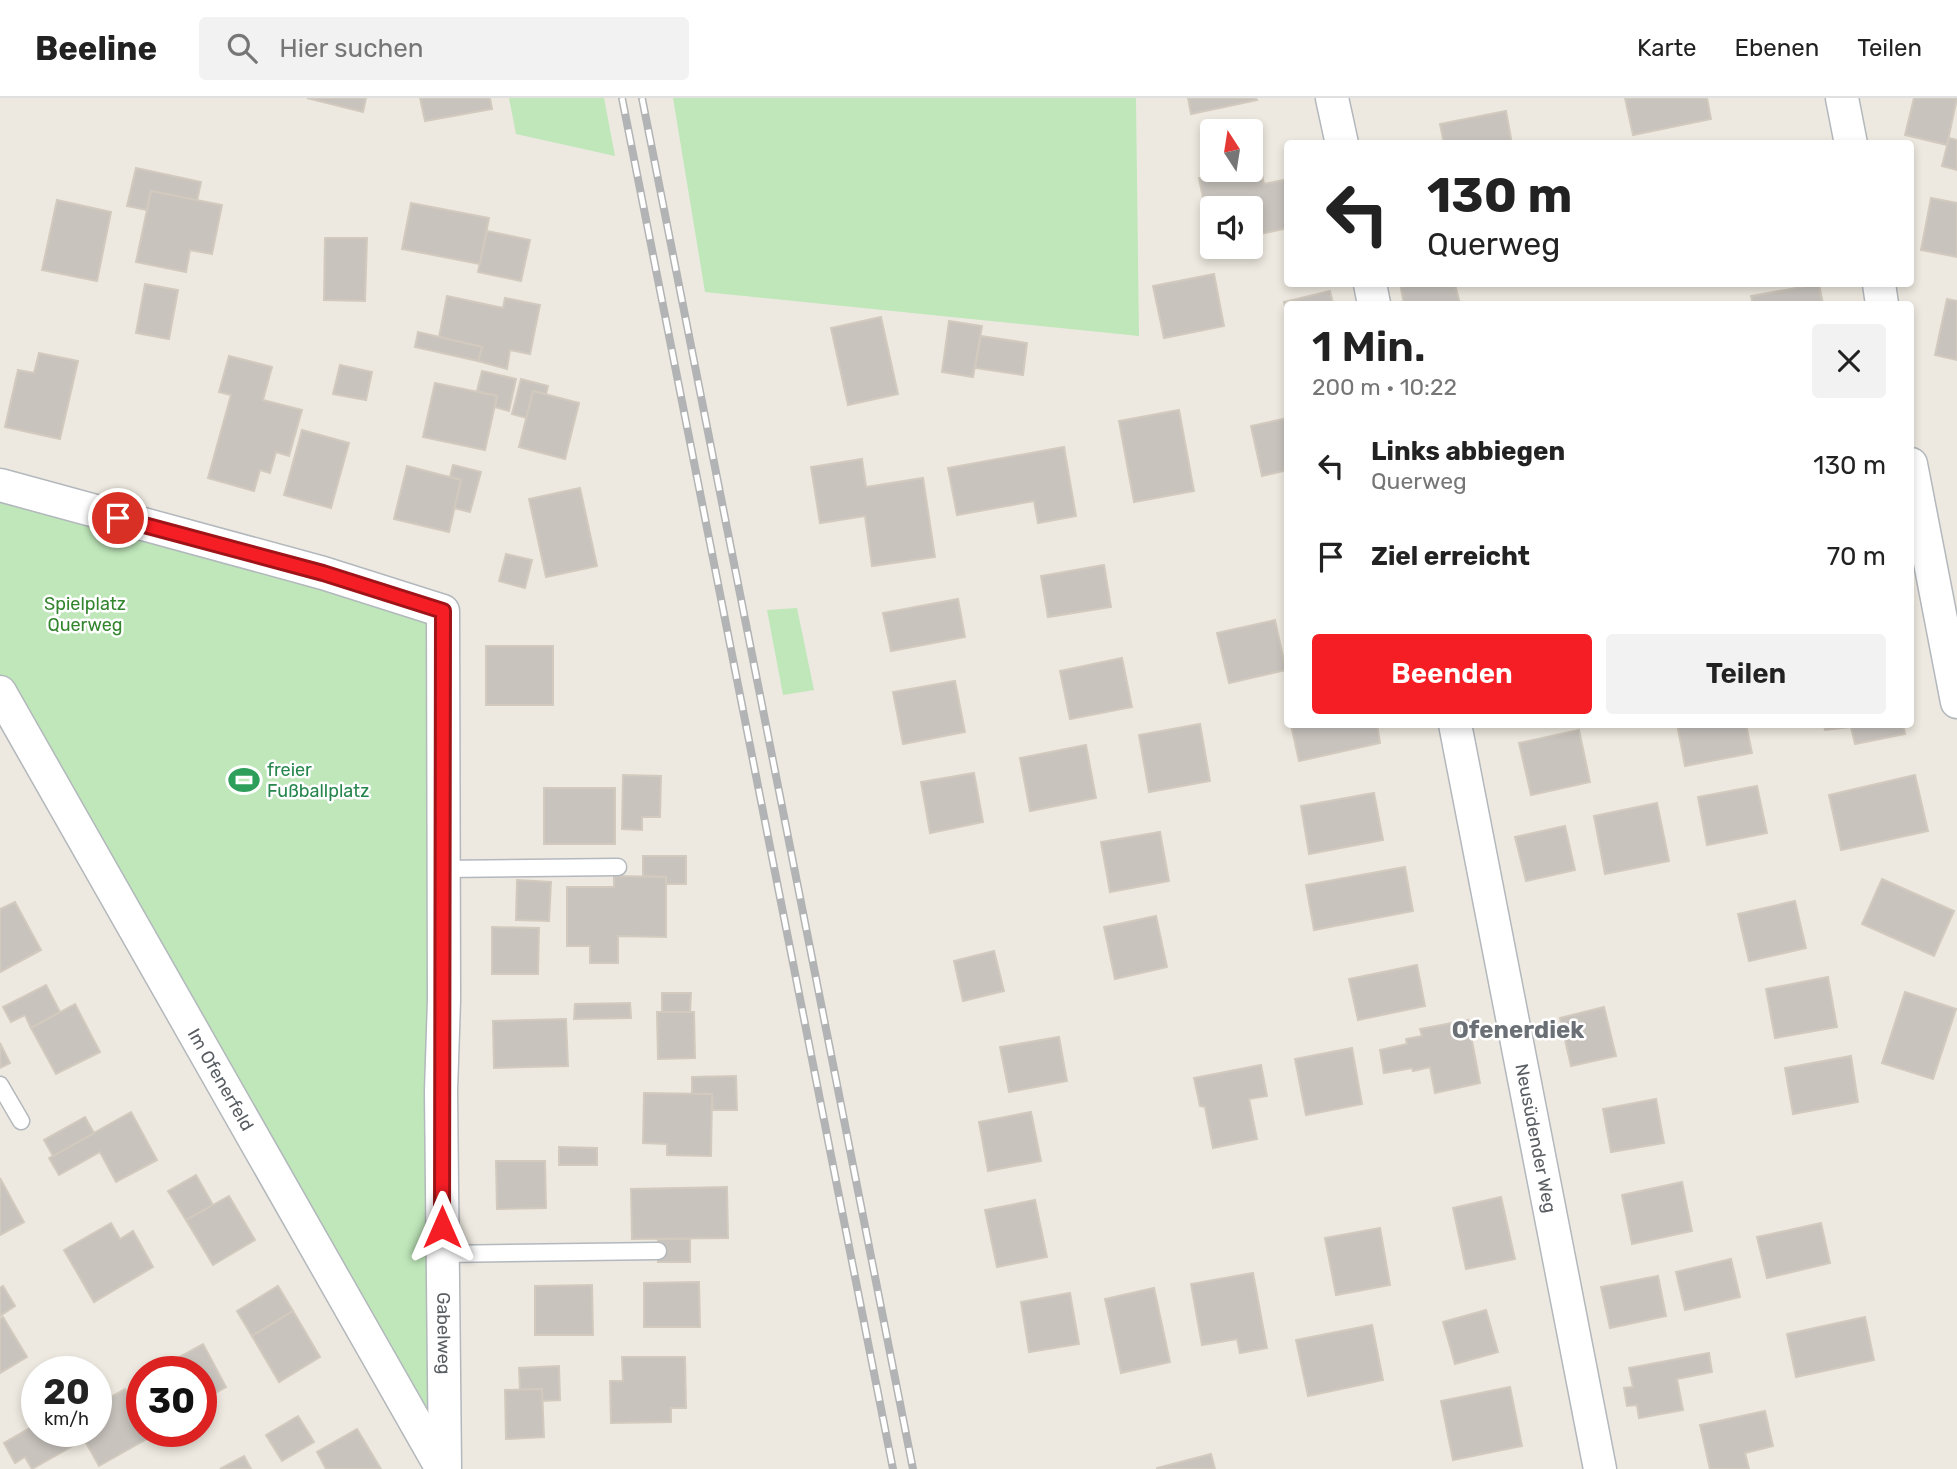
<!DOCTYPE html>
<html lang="de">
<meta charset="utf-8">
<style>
:root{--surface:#fff;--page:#f2f2f2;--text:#222;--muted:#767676;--line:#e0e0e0;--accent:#f51e25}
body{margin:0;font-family:Rubik,sans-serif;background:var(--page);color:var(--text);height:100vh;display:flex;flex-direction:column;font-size:26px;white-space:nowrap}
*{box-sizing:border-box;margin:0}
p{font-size:23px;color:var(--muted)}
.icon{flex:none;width:38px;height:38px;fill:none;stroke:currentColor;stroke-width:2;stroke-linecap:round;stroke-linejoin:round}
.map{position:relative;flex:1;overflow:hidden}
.drawer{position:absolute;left:1284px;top:203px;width:630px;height:427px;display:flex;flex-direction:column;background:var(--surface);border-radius:7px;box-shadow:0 4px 10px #0003}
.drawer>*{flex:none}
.banner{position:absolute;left:1284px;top:42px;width:630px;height:147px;border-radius:7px;box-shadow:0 4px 10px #0003;background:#fff;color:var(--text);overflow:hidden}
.needle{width:46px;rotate:348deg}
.controls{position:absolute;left:1200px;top:21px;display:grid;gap:14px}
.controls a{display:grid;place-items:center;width:63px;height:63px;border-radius:7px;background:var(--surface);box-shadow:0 4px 10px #0003;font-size:35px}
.speed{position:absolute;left:21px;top:1258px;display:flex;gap:14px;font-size:35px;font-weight:700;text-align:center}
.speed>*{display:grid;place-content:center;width:91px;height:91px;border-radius:50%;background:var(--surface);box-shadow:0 4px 10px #0003;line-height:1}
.speed small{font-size:18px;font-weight:400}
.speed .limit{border:10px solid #d22;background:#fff;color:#111}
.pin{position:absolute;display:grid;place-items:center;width:60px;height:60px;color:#fff;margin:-30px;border:4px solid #fff;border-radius:50%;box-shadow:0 2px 7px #0007}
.me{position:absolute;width:77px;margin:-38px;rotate:0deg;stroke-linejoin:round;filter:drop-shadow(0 0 5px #0008)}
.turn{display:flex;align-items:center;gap:24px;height:147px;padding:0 28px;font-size:32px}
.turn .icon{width:91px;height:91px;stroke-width:2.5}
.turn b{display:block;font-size:49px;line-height:60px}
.round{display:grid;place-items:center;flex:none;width:74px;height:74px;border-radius:7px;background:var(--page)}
.head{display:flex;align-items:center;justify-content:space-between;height:119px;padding:0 28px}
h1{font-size:42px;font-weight:600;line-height:52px}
.action{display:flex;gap:14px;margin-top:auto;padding:14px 28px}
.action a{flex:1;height:80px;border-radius:7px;background:var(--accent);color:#fff;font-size:28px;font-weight:600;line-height:80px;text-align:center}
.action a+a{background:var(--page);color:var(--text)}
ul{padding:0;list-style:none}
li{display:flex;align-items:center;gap:21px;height:91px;padding:0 28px}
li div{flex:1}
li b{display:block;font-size:26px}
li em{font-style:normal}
header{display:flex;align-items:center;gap:42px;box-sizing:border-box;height:98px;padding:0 35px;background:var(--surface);border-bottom:2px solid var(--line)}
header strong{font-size:33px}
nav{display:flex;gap:38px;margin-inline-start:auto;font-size:24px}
.search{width:490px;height:63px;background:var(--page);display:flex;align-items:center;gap:18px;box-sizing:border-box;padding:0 24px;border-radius:7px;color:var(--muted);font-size:26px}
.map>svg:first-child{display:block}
</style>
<header>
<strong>Beeline</strong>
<div class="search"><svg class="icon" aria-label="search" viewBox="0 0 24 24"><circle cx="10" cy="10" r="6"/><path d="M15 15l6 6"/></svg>Hier suchen</div>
<nav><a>Karte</a><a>Ebenen</a><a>Teilen</a></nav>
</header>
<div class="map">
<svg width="1957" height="1371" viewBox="0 0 1957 1371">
<rect width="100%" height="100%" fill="#ede9e0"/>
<g fill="#bfe7ba">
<polygon points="509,0 604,0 615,58 516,36"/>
<polygon points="673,0 1136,0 1139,238 705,194"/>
<polygon points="0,387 443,513 445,1371 0,594"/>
<polygon points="797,510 814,592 783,597 767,512"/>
</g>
<g fill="#c8c3bd" stroke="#d2cabe" stroke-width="2">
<polygon points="307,0 366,0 363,14"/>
<polygon points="420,0 490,0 492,11 425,23"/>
<polygon points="1188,0 1256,0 1257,2 1191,16"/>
<polygon points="1625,0 1707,0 1711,21 1633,37"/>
<polygon points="1914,0 1957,0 1947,47 1905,37"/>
<polygon points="1506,13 1512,46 1444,46 1440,26"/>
<polygon points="1949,40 1957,42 1957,72 1942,68"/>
<polygon points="1260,68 1264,86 1288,81 1288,130 1251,138 1251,110 1213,110 1212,145 1199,80 1251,72 1251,70"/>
<polygon points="136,70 201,84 197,103 151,93 147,112 127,108"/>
<polygon points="151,93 222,107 212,156 190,152 186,174 136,164"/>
<polygon points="1931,100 1957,105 1957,159 1921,152"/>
<polygon points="57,102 111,114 97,183 42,172"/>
<polygon points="411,105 489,120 480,166 402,151"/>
<polygon points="487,133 530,142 521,183 478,174"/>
<polygon points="325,140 367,140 365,203 324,202"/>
<polygon points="1214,176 1224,228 1164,240 1153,188"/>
<polygon points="145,186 178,192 169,241 136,235"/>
<polygon points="1400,186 1455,186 1460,206 1404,206"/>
<polygon points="1819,186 1823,206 1753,206 1751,198"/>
<polygon points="1330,193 1333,206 1288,206 1288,220 1284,204"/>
<polygon points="447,198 503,210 505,200 540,207 530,256 510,252 507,271 478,263 482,249 439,239"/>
<polygon points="1947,201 1957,203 1957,262 1935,257"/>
<polygon points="881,219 898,296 848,307 831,230"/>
<polygon points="949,223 982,228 973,279 942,274"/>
<polygon points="418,234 482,249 478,263 415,249"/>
<polygon points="981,238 1027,245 1023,277 975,270"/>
<polygon points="39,255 78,263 60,341 5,329 18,272 34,275"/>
<polygon points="229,258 272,269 263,302 302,312 289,358 276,354 270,375 260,372 254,393 208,380 231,297 219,294"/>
<polygon points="340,267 372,274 366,302 333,296"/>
<polygon points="482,273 516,281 509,313 495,309 497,298 477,293"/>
<polygon points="521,281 548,288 546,296 533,293 527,320 512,316"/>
<polygon points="435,285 497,298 485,352 423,339"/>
<polygon points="533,293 579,305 565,361 519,349"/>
<polygon points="1179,312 1194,393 1134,404 1119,323"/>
<polygon points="1288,320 1288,372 1262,378 1251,328"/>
<polygon points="302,332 349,345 331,410 284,397"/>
<polygon points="1064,349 1076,418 1038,425 1034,403 957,417 948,370"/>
<polygon points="862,361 866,389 923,380 935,459 872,468 865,418 820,425 811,369"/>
<polygon points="453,367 481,374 470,414 454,410 461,382 450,379"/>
<polygon points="407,368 461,382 449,434 394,421"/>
<polygon points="580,390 597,468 546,479 529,401"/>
<polygon points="506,456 532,462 525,490 499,483"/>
<polygon points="1104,467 1111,509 1048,519 1041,478"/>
<polygon points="958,501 965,539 891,553 883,515"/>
<polygon points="1275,522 1286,572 1229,585 1217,535"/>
<rect x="486" y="548" width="67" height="59"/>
<polygon points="1122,560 1132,609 1070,621 1060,573"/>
<polygon points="955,583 965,634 903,646 893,594"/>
<polygon points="1200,626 1210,683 1149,694 1139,637"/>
<polygon points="1377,626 1380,645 1299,663 1291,627"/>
<polygon points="1677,626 1746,626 1752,655 1685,668"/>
<polygon points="1824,626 1903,626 1905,636 1855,646 1851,629 1825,632"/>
<polygon points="1579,632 1590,684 1531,697 1519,645"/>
<polygon points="1086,647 1096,700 1030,713 1020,660"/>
<polygon points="974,675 983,724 930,735 921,684"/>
<polygon points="623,677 661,678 660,719 642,719 642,732 622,731"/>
<polygon points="1915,677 1928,733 1841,752 1829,697"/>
<polygon points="1757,688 1767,735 1707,747 1698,699"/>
<rect x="544" y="690" width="71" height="56"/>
<polygon points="1374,695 1383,742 1309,756 1301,708"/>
<polygon points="1657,705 1669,763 1605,776 1594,718"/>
<polygon points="1565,728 1575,772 1526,783 1515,739"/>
<polygon points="1160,734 1169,783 1110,794 1101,744"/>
<polygon points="643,758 686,758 686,786 666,786 666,779 643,778"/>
<polygon points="1405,769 1413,813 1314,832 1306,787"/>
<polygon points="614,778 666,779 666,839 618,838 618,865 590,865 590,848 567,848 567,789 614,789"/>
<polygon points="1882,781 1954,813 1934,858 1862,826"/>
<polygon points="517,782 551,784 549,823 516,822"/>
<polygon points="1795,803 1806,850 1749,863 1738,816"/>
<polygon points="15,804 41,852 0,874 0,811"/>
<polygon points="1156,818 1167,869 1115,881 1104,829"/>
<polygon points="492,829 539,830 538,876 492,876"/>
<polygon points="994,853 1004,893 963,903 954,863"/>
<polygon points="1417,867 1425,908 1358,922 1349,881"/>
<polygon points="1828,879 1837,929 1775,940 1766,891"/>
<polygon points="46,887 60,914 31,930 25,917 11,924 3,909"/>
<polygon points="1905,894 1956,911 1933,981 1882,965"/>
<polygon points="662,895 691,895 690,915 662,914"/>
<polygon points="630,905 631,920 574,921 575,906"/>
<polygon points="75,906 100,954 56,976 31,930"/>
<polygon points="1604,909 1616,958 1571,968 1560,920"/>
<polygon points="657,914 694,914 695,960 658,961"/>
<polygon points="566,921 568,968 494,970 493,923"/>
<polygon points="1468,922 1480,985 1435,995 1430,969 1413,973 1412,970 1384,975 1380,952 1407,946 1406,941 1422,938 1420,931"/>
<polygon points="1059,939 1067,983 1009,994 1000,949"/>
<polygon points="0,945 10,965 0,970"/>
<polygon points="1352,950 1362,1006 1306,1017 1295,961"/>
<polygon points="1851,958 1858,1004 1793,1016 1785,970"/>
<polygon points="1261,967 1267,998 1249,1001 1257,1041 1213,1050 1205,1009 1200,1008 1194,980"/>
<polygon points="736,978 737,1012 713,1012 712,996 692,996 692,979"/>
<polygon points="644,995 712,996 711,1058 667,1057 667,1046 643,1045"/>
<polygon points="1656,1001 1664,1045 1611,1054 1603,1011"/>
<polygon points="131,1014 157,1062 116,1084 100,1054 59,1077 49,1060"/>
<polygon points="1031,1014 1041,1063 988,1073 979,1024"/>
<polygon points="85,1019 94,1035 53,1058 44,1042"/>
<polygon points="559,1049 597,1050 597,1067 559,1067"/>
<polygon points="496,1063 545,1063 546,1110 497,1111"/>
<polygon points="196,1077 213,1107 186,1122 168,1093"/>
<polygon points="0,1080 24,1124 0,1137"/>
<polygon points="1682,1084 1692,1133 1632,1146 1622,1097"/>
<polygon points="727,1089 728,1140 632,1141 631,1091"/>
<polygon points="229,1098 255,1142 213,1167 186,1122"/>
<polygon points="1501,1099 1515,1161 1466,1171 1453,1110"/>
<polygon points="1035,1102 1047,1159 997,1169 985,1112"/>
<polygon points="111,1125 120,1141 133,1133 153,1169 94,1204 64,1152"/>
<polygon points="1821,1125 1830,1165 1767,1180 1757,1139"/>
<polygon points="1380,1130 1390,1187 1336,1197 1325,1140"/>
<rect x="658" y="1141" width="32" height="23"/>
<polygon points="1731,1161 1740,1199 1685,1212 1676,1174"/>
<polygon points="1253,1175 1267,1250 1240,1255 1237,1241 1202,1247 1191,1186"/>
<polygon points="1658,1178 1666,1218 1610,1230 1601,1189"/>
<polygon points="699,1184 700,1229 644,1229 644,1185"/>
<polygon points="592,1187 593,1237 535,1237 535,1188"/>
<polygon points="3,1188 15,1208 0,1218 0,1190"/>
<polygon points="278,1188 293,1213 252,1238 237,1213"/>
<polygon points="1154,1190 1170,1264 1121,1275 1105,1201"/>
<polygon points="1070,1195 1079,1246 1029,1254 1021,1204"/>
<polygon points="1486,1212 1498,1254 1455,1266 1443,1224"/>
<polygon points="293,1213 320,1259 279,1284 252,1238"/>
<polygon points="3,1219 27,1259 0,1275 0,1221"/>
<polygon points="1865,1219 1874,1262 1796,1279 1787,1236"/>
<polygon points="1372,1227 1383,1282 1308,1298 1296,1242"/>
<polygon points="203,1246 226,1289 201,1303 201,1274 168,1274 165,1267"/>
<polygon points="1709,1255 1712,1274 1677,1281 1683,1312 1639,1320 1637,1307 1627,1308 1624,1290 1633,1289 1629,1270"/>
<polygon points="622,1259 685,1259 686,1310 671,1310 671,1324 611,1325 610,1283 623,1283"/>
<polygon points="559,1268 560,1302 542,1303 542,1291 520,1292 519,1270"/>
<polygon points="1510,1289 1522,1348 1453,1362 1441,1303"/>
<polygon points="125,1291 142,1321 142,1334 149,1334 152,1338 99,1368 80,1334 96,1334 96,1307"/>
<polygon points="542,1291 544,1339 506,1341 505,1292"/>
<polygon points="1765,1313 1773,1348 1745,1355 1749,1371 1710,1371 1700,1327"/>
<polygon points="298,1318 314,1344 282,1363 266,1337"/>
<polygon points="37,1326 37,1334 80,1334 85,1341 32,1371 25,1359 15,1365 4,1345"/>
<polygon points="357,1331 381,1371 326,1371 317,1354"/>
<polygon points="1211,1356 1215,1371 1157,1371 1157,1370"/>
<polygon points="244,1358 251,1371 220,1371"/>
</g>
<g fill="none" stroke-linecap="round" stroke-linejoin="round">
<g stroke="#b3b8bc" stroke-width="19">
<g id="lane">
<polyline points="443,771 618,769"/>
<polyline points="0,987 21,1023"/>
<polyline points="443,1156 658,1153"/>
</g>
</g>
<g stroke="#b3b8bc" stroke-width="35">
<g id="street">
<polyline points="1332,0 1342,46"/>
<polyline points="1842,0 1851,46"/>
<polyline points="1370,186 1374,206"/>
<polyline points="1879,186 1882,206"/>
<polyline points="1911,366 1957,604"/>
<path id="s1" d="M0 387 323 475 443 513 444 902 441 993 445 1371"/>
<path id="s2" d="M0 594 442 1371"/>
<path id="s3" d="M1455 626 1600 1371"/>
</g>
</g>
<use href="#lane" stroke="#fff" stroke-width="16"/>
<use href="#street" stroke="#fff" stroke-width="32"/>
<g stroke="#b2b3b4" stroke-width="8">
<g id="rail">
<polyline points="622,0 893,1371"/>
<polyline points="642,0 913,1371"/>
</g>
</g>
<use href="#rail" stroke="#fff" stroke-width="5" stroke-dasharray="16" stroke-linecap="butt"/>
</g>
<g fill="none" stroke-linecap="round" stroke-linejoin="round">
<g stroke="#9f1418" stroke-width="18">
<polyline id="route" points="118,420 323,475 443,513 442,1129"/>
</g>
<use href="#route" stroke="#f51e25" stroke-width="12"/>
</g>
<defs>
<g id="stadium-bare" transform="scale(2.415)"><path d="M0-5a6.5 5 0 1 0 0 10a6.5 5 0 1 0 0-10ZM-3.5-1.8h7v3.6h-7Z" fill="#2e9e5b" stroke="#fff" stroke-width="2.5" paint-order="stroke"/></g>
</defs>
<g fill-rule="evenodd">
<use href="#stadium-bare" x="244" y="682"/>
</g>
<g text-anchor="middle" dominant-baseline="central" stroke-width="5" stroke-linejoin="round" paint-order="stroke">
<g font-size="18" fill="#33852e" stroke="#fff">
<text x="85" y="506">Spielplatz<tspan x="85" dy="21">Querweg</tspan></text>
</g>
<g font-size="18" fill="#27864d" stroke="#fff" text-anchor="start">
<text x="267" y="672">freier<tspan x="267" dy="21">Fußballplatz</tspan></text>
</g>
<g font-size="18" fill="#595e63" stroke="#fff">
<text stroke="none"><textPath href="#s2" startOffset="446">Im Ofenerfeld</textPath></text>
<text stroke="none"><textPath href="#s3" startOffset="422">Neusüdender Weg</textPath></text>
<text stroke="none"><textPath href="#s1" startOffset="1183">Gabelweg</textPath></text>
</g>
<g font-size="24" font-weight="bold" fill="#6a7075" stroke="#fff">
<text x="1518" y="932">Ofenerdiek</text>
</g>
</g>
</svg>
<div class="controls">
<a><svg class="needle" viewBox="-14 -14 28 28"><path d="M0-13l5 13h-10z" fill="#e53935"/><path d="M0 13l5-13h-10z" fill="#767676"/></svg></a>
<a><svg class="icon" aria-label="sound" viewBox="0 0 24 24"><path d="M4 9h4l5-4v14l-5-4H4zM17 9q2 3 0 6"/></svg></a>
</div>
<div class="speed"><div>20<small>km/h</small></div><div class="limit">30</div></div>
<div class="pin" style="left:118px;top:420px;background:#d93025"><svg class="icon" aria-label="arrive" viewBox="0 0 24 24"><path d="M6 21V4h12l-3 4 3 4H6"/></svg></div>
<svg class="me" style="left:442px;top:1129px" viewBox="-20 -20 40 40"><path d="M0-17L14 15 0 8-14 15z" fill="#f51e25" stroke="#fff" stroke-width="4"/></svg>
<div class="banner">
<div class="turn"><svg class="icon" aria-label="left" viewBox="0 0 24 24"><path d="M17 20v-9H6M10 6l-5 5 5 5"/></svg><div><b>130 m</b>Querweg</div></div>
</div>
<section class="drawer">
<div class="head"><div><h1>1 Min.</h1><p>200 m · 10:22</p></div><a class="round"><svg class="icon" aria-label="close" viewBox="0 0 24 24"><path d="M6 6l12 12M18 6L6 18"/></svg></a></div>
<ul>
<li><svg class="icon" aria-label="left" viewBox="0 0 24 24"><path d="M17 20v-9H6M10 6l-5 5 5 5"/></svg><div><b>Links abbiegen</b><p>Querweg</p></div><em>130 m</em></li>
<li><svg class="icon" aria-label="arrive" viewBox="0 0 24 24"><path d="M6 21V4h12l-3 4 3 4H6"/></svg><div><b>Ziel erreicht</b></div><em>70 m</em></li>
</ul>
<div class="action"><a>Beenden</a><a>Teilen</a></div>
</section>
</div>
